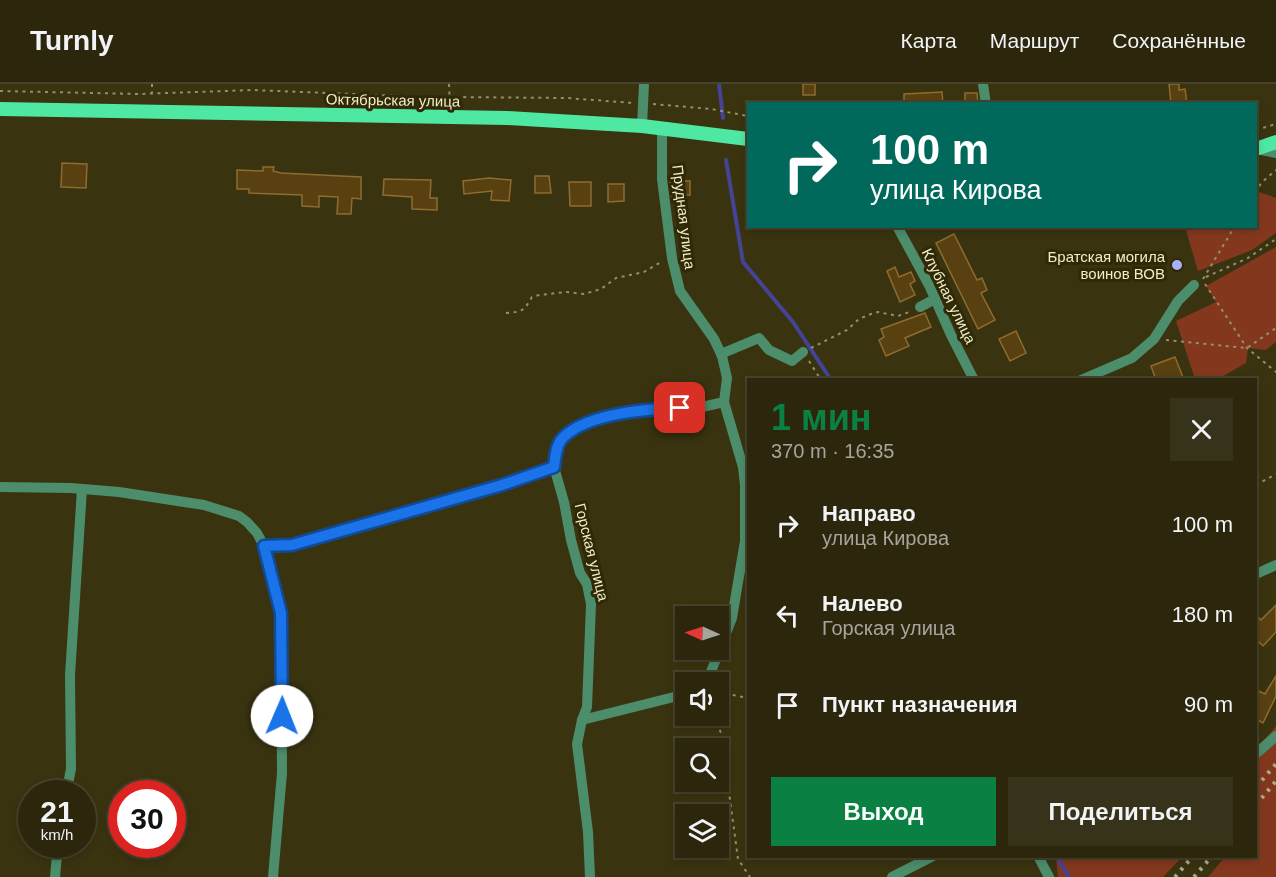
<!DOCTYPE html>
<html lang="ru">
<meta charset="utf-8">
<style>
:root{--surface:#2b260c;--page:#37321a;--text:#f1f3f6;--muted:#a6a59d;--line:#47432d;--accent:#0b8043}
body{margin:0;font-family:Arial,sans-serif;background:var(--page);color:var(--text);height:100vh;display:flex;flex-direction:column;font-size:22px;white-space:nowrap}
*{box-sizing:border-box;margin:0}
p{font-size:20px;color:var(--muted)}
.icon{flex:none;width:33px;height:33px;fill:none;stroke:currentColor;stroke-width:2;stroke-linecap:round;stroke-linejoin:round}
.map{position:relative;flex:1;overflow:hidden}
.details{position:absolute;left:747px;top:294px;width:510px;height:480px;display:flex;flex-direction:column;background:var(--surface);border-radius:0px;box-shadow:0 3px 9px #0003,0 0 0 2px var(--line)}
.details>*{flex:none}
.banner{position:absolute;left:747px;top:18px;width:510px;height:126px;border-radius:0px;box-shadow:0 3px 9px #0003,0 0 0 2px var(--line);background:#00695c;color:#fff;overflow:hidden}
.needle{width:39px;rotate:273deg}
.controls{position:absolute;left:675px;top:522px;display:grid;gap:12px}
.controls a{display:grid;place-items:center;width:54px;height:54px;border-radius:0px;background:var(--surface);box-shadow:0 3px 9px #0003,0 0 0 2px var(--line);font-size:30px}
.speed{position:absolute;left:18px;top:696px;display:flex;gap:12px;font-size:30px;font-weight:700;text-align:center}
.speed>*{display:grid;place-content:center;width:78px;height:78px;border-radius:50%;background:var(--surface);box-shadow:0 3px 9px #0003,0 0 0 2px var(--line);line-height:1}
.speed small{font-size:15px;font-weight:400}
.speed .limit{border:9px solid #d22;background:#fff;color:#111}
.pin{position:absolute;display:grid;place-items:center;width:51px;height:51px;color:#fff;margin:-26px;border-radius:12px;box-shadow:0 3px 9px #0006}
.me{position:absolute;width:66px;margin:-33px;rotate:1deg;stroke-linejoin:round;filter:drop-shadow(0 0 4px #0008)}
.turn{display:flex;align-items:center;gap:21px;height:126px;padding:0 24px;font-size:27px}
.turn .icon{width:78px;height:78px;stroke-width:2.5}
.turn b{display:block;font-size:42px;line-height:51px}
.round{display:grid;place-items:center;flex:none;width:63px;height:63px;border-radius:0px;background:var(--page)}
.summary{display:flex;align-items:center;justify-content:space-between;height:102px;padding:0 24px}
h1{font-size:36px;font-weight:700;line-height:45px;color:var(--accent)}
.action{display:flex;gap:12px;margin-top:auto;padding:12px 24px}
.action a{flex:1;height:69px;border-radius:0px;background:var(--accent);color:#fff;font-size:24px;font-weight:700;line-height:69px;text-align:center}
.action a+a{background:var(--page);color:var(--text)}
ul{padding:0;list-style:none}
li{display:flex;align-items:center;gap:18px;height:90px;padding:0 24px}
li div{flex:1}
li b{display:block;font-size:22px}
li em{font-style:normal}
header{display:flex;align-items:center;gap:36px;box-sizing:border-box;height:84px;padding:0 30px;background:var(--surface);border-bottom:2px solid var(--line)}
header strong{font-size:28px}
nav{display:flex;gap:33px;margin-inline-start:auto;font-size:21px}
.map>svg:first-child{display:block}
</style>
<header>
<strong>Turnly</strong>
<nav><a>Карта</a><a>Маршрут</a><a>Сохранённые</a></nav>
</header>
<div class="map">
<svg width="1276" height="793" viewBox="0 0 1276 793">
<rect width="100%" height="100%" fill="#393310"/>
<g fill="#83381e">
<polygon points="1256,107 1276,114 1276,149 1252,166 1198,187 1185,143 1256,142"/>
<polygon points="1276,163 1276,258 1266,266 1248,264 1246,279 1218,295 1195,295 1176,237 1216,218 1206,202"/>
<polygon points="1276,642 1276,793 1208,793 1225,773 1256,772 1256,666"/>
<polygon points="1056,773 1056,772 1182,773 1163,793 1058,793"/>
</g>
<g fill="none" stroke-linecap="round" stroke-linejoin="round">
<g stroke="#444496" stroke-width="4">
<polyline points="719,0 723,34"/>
<polyline points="726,76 743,178 793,238 831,296"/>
<polyline points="1056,772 1069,793"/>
</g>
</g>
<g fill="#594011" stroke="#8d6c30" stroke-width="1.5">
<rect x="803" y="0" width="12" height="11"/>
<polygon points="1169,0 1179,0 1179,6 1185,5 1187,20 1171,20"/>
<polygon points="942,8 943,20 904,20 904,10"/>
<polygon points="965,9 977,9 978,20 965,20"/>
<polygon points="62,79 87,80 86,104 61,103"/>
<polygon points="263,83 274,83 273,87 281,89 361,93 361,115 352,114 351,130 337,130 338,113 319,112 319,123 302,122 302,111 249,109 249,105 237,105 237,86 263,87"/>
<polygon points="535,92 549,92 551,109 535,109"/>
<polygon points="489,94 511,96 509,117 491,116 492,107 464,110 463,97"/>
<polygon points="384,95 431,96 430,114 437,114 437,126 412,125 412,113 383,111"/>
<polygon points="670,97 690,97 690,111 685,111 685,116 672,116"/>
<polygon points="569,98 591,98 591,122 570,122"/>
<polygon points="608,100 624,100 624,117 608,118"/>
<polygon points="954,150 977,196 982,194 987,206 981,209 995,236 978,245 936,159"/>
<polygon points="895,183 899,193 911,188 915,197 910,200 915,211 900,218 887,187"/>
<polygon points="925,229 931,243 905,254 909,262 886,272 879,256 884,253 881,245"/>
<polygon points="1016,247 1026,269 1010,277 999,255"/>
<polygon points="1175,273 1184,296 1156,296 1151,282"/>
<polygon points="1276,521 1276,548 1263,562 1256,555 1256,531 1261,536"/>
<polygon points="1276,592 1276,612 1263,639 1256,635 1256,606 1265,610"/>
</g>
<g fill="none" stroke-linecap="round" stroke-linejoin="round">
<g stroke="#958f6d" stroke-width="2" stroke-dasharray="3 4.5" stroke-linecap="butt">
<polyline points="152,0 152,9"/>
<polyline points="449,0 450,22"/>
<path d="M0 7 139 10 253 6 402 12C416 19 436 20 450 13L567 14 633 19"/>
<polyline points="653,20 711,25 748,32"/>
<polyline points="1256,46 1276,40"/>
<polyline points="1256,109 1261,99 1276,86"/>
<polyline points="1206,193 1248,174 1276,155"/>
<polyline points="1203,195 1235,142"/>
<polyline points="1205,200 1247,264 1276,288"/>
<path d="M506 229C522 228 524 227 532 213L539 211 566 208 584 210 601 205 616 194 644 188 661 178"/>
<polyline points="1166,256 1247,264 1276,244"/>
<polyline points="811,264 847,246 859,235 871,230 878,228 898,232 912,227"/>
<polyline points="809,277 821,296"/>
<polyline points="1256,401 1276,390"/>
<polyline points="718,608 748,614"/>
<polyline points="714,632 721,649 738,775 750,793"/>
</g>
<g stroke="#4c8e6b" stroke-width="10">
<polyline points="983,0 986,20"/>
<polyline points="642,42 644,0"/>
<polyline points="662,44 662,95 672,174 680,207 714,255 722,272 727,294 724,318 743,383 745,401 745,457 732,534 707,598"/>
<polyline points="1256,65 1276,69"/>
<polyline points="897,142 929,201 951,251 974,296"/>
<polyline points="920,223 935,215"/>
<polyline points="721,270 759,254 769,266 792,277 803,268"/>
<polyline points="1081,296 1132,274 1154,255 1178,217 1194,201"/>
<polyline points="0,403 71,404 119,408 204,421 239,432 247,438 257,449 264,462 281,529 282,689 273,793"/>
<polyline points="264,462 292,461 307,457 502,401 554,383"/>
<polyline points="1256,490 1276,481"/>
<polyline points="582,636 686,610"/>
<polyline points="1256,666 1258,668 1276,652"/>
<polyline points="66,710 71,685 70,591 82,405"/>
<polyline points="1038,772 1049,793"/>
<polyline points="55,793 58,760"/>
<polyline points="590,793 588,748 577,660 582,636 587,623 591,520 587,500 580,489 571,456 564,418 554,383 560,358 573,347 590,338 624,329 648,325 702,323 724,318"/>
<polyline points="892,793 933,772"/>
</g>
<g stroke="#4fe8a2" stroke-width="14">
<polyline points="0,25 507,34 642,42 748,55"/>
<polyline points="1256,65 1276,58"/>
</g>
<g stroke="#b0aa88" stroke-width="4" stroke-dasharray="3 6" stroke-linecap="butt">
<polyline points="1256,703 1276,680"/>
<polyline points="1256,721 1276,697"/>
<polyline points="1175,793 1193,772"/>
<polyline points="1194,793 1212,772"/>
</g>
</g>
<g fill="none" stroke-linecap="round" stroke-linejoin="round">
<g stroke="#114b97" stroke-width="15">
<path id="route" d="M282 632 281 529 264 462 292 461 502 401 554 383C555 374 556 363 561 356 584 329 648 325 680 324"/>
</g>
<use href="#route" stroke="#1a73e8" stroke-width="10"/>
</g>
<circle fill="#a9b0fc" stroke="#2f2905" stroke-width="2" cx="1177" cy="181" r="6"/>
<g text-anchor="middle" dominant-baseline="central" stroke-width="6" stroke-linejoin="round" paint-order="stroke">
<g font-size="15" fill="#f1ecca" stroke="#2f2905">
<text transform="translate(393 16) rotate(1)">Октябрьская улица</text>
<text transform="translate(684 133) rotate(83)">Прудная улица</text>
<text transform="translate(949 212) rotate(64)">Клубная улица</text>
<text transform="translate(592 468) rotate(76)">Горская улица</text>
</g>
<g font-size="15" fill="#f1ecca" stroke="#2f2905" text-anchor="end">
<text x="1165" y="172">Братская могила<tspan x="1165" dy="17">воинов ВОВ</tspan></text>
</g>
</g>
</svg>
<div class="controls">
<a><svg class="needle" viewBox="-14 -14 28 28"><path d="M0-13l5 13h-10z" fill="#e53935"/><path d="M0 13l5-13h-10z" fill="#a6a59d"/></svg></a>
<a><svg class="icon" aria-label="sound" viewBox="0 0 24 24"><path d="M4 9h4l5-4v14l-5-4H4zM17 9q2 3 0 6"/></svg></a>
<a><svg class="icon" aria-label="search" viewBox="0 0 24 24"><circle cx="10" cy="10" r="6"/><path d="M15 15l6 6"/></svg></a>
<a><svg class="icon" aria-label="layers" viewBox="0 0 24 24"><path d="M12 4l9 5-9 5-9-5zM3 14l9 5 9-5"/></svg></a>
</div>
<div class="speed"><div>21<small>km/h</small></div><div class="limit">30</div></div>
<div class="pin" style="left:680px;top:324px;background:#d93025"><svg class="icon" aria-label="arrive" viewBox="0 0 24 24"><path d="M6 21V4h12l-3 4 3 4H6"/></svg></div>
<svg class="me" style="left:282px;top:632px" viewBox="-20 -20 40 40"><circle r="19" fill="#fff"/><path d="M0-13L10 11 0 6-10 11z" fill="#1a73e8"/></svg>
<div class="banner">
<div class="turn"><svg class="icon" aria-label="right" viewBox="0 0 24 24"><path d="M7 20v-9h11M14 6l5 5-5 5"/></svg><div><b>100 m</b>улица Кирова</div></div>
</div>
<section class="details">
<div class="summary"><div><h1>1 мин</h1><p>370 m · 16:35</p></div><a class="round"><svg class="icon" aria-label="close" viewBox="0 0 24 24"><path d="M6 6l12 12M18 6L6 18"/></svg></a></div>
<ul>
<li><svg class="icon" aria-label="right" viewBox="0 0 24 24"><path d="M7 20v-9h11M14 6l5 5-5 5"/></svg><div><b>Направо</b><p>улица Кирова</p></div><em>100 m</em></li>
<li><svg class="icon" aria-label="left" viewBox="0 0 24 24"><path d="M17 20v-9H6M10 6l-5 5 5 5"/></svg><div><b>Налево</b><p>Горская улица</p></div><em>180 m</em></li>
<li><svg class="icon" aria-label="arrive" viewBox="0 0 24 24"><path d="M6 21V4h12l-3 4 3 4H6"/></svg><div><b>Пункт назначения</b></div><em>90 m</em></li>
</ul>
<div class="action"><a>Выход</a><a>Поделиться</a></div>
</section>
</div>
